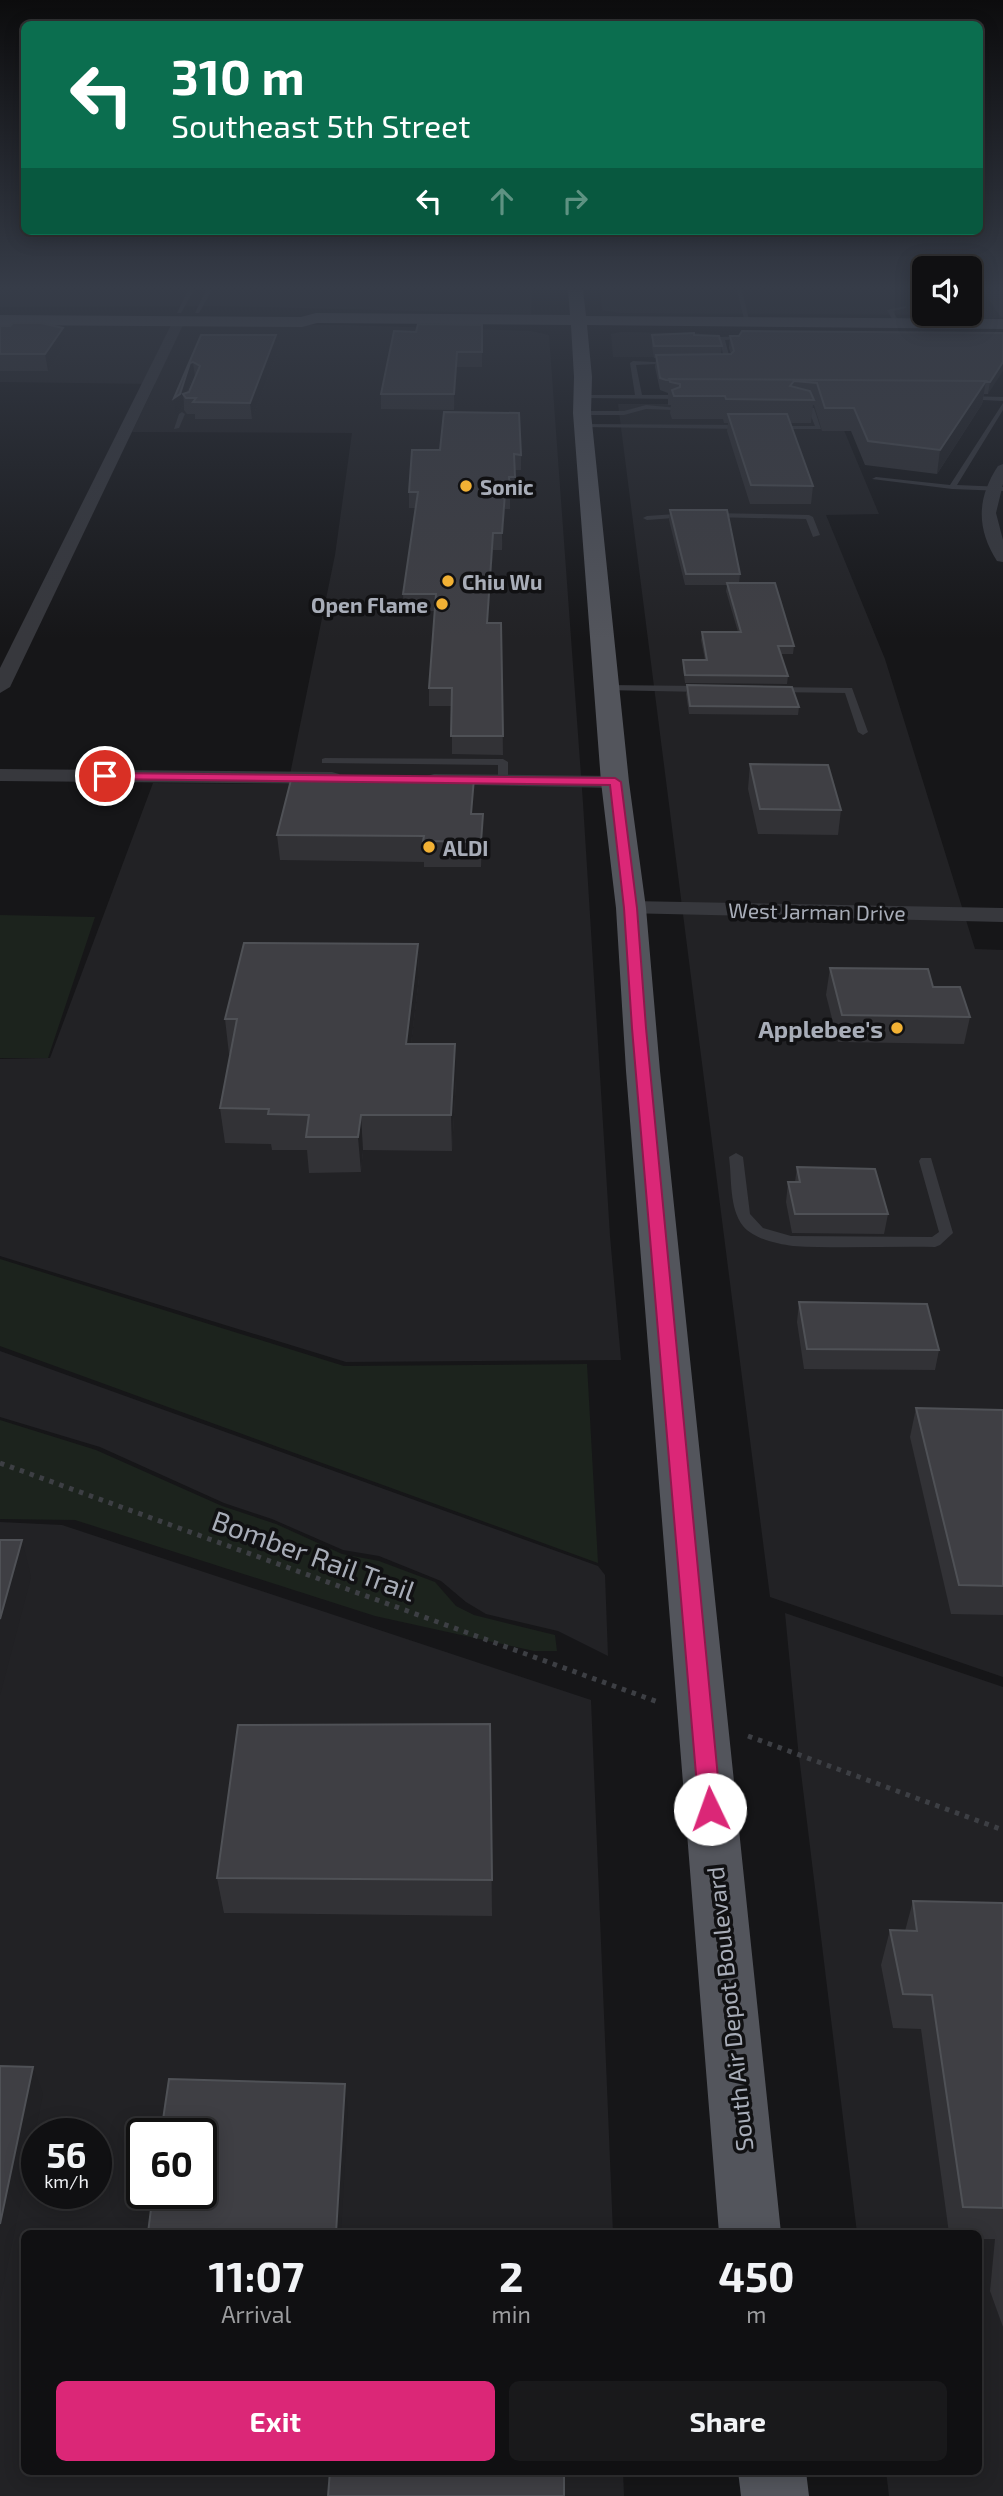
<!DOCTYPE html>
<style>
:root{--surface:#101012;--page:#19191b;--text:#f1f3f6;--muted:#9c9d9f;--line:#303032;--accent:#db2777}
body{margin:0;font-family:"Exo 2",sans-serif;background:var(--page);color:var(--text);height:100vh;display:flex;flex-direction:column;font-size:26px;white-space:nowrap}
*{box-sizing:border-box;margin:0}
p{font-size:23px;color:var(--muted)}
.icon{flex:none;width:38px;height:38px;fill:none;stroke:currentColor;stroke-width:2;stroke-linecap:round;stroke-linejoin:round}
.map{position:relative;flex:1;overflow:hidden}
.drawer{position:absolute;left:21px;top:2230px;width:961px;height:245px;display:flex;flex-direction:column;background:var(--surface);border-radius:10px;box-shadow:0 4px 18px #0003,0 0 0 2px var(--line)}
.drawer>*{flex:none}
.banner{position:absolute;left:21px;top:21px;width:962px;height:214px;border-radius:10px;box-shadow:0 4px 18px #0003,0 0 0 2px var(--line);background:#0b6e4f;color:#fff;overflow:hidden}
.buttons{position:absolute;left:912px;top:256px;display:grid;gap:14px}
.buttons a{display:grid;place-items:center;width:70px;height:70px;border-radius:10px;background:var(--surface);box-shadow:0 4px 18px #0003,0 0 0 2px var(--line);font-size:35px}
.speed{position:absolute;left:21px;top:2118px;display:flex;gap:14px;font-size:35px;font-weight:700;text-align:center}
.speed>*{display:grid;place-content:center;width:91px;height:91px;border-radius:50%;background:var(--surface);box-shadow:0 4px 18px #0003,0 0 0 2px var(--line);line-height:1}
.speed small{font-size:18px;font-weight:400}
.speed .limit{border:4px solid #111;border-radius:10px;background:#fff;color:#111}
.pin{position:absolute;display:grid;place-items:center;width:60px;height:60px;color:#fff;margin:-30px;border:4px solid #fff;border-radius:50%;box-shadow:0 2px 7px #0007}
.me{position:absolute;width:77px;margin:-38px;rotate:357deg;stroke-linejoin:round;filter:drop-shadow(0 0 5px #0008)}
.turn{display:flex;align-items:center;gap:24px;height:147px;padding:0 35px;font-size:32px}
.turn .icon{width:91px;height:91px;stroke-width:2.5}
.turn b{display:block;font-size:49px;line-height:60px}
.lanes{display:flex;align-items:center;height:66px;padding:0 35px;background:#0003;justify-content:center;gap:35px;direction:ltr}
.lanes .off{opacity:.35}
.eta{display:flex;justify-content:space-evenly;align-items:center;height:119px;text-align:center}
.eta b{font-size:42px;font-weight:700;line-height:49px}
.action{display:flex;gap:14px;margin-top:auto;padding:14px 35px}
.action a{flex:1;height:80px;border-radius:10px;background:var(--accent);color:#fff;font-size:28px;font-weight:700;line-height:80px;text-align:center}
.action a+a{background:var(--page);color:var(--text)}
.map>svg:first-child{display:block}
</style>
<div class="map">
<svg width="1003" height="2496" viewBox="0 0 1003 2496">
<rect width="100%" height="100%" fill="#161618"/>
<g fill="#222225" fill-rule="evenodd">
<polygon points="0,290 532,290 531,314 220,306 0,307"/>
<polygon points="600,290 924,290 924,313 946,315 620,313 602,310"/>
<polygon points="970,290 1003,290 1003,318 975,318 970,310"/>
<polygon points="0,324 344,325 531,331 549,335 583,803 610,1236 621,1360 346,1362 0,1256 0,1059 50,1058 153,783 288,784 335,555 352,433 132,432 155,384 0,382"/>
<polygon points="620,332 699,333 705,357 613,357 611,334"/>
<polygon points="618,404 833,404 879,514 826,515 885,659 975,949 1003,950 1003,1677 770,1597"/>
<polygon points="0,1351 598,1566 605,1575 608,1656 558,1631 486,1614 466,1602 441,1581 379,1556 343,1550 272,1519 224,1503 100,1447 0,1417"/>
<path d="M0 1522 62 1525 591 1700 613 2233H24V2471H623L624 2496H0ZM37 2133H96V2193H37ZM142 2133H201V2193H142Z"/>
<polygon points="785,1613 1003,1687 1003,2496 889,2496 886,2471 978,2471 978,2233 857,2233 798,1748"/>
</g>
<g fill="#1c231d">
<polygon points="0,915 95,917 48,1058 0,1058"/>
<polygon points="0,1259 344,1366 587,1364 598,1563 0,1346"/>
<polygon points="0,1420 96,1450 222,1506 276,1524 342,1554 379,1561 435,1582 456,1606 474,1615 555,1635 557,1651 534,1651 375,1616 75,1520 0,1519"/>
</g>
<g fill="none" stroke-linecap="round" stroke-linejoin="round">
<g stroke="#3d3f44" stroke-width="5" stroke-dasharray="4.5 6" stroke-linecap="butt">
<polyline points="0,1463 658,1702"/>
<polyline points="748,1736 1003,1830"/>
</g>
<g fill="#37383d" fill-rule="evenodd">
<polygon points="188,290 194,290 181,313 177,313"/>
<polygon points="206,290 212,290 199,313 195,313"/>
<polygon points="737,290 742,290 750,324 745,323"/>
<polygon points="970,293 984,295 970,297"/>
<polygon points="906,306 906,308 893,311 900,323 895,324 887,310"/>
<polygon points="720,337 748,336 751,338 725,340 731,363 720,365 718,362 724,361"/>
<polygon points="633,361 675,363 636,365 642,395 686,395 689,397 686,399 581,398 583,395 635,395 630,363"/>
<polygon points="965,396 1003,397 1003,401 963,399"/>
<polygon points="1003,403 1003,410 957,485 1003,487 1003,491 952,489 872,479 876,477 950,485"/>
<polygon points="646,405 677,408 674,410 646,409 624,415 582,415 579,413 582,411 624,411"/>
<polygon points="797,406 814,408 821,429 772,429 774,426 815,426 809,411 795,409"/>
<polygon points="182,412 185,414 179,428 174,429 179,414"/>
<polygon points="583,424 746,425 749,427 746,429 581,427"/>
<polygon points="690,513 690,517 687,517 647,520 643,518 647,516"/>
<polygon points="711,513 809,515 813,517 820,535 813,537 806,519 708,517 708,513"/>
<polygon points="606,685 703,686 708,689 703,692 603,690 603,686"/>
<polygon points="776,687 852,688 868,732 863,735 858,732 845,693 773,692 771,690"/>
<polygon points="325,758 503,759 508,762 508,781 503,784 498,781 498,765 322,763 322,759"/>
<path d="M736 1153 743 1157 750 1214 763 1228 791 1236 932 1237 939 1232 919 1161 921 1158H931L953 1233 940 1245 935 1247C888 1246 840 1249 793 1246 777 1244 754 1239 743 1226 729 1208 732 1179 729 1157Z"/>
</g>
<g fill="#37383d" fill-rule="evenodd">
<polygon points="957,313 969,313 976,324 974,327 966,327"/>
<polygon points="179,317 185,321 10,687 0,693 0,668 173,321"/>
<path d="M1003 464V484L996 513 1003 540V562L997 561C976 528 977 498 998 466Z"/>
<polygon points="0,769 332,772 339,774 342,778 339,782 332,784 0,781"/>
<polygon points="434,774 615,776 622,778 626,782 622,786 615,788 427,784 424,780 427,776"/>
<polygon points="631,901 1003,908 1003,922 623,913 619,908 623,903"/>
</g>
<g fill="#53555c" fill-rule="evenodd">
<polygon points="568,290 583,290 586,316 1003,319 1003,329 587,325 592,377 591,413 629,782 646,908 660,1071 781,2233 719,2233 626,1071 616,908 601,782 573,413 574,377 571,325 317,323 302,327 0,325 0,315 301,317 316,313 570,315"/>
<polygon points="738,2471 806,2471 809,2496 741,2496"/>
</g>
</g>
<g fill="#323236" fill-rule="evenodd">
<polygon points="985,290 1003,290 1003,317 1000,316 984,292"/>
<polygon points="482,325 482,367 457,367 454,410 381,409 381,394 416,332"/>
<polygon points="0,326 65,345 48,371 0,371"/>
<polygon points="1003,333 988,394 984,394 982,404 937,474 865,465 851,431 822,431 814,405 813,405 811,423 790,423 813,486 811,504 750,504 727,431 728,423 724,423 723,419 672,419 670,413 671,405 668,405 668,393 660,390 655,367 656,358 654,358 652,347 652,335 694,335 722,346 721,354 731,354 729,348 730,336"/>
<path d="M201 335 278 351 252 419H195V414H187L184 410V403L181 410 176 414ZM195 377 189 392 187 393 192 379Z"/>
<polygon points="440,450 521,455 521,470 514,470 514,493 510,493 510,509 505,509 502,550 493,550 488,623 501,623 503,755 452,754 452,706 429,706 429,688 435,611 404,611 403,594 416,508 409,508 409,492"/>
<polygon points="670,510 740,574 739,583 794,646 793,654 781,654 788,676 787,684 685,683 683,668 683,660 705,660 701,640 702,632 738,632 726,591 727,585 685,585 669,520"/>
<polygon points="687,685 799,707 798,715 689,714 686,694"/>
<polygon points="750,764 841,810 838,835 758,834 748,789"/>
<polygon points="474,778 473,814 483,839 481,867 424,867 424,862 280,860 277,835"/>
<polygon points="418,944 419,978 411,1044 456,1079 452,1151 363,1150 361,1172 309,1173 307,1150 272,1150 271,1144 225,1143 220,1108 231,1054 229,1054 225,1019"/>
<polygon points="830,968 970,1017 964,1044 838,1042 826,995"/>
<polygon points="797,1167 888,1214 884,1234 792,1233 786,1202 788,1182 795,1182"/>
<polygon points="799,1302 939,1350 935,1370 804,1369 797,1322"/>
<polygon points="916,1408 1003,1410 1003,1615 951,1614 910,1437"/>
<polygon points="490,1724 492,1916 224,1913 217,1878"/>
<polygon points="913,1901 1003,1903 1003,2327 990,2291 995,2239 978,2239 978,2233 949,2233 921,2029 893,2028 881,1965 890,1930 905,1931"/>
<polygon points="290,2471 564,2471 330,2472"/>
</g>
<g fill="#212124">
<polygon points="63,328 65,345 48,371 45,354"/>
<polygon points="276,335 278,351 252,419 250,403"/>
<polygon points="457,352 457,367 454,410 454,394"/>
<polygon points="193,362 195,377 192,379 185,397 183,394 184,403 181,410 176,414 174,398 190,363"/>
<polygon points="1003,362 1003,371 988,394 990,382"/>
<polygon points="986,381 982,404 937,474 940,450"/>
<polygon points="505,493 505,509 502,550 502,533"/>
<polygon points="493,533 493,550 487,640 487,623"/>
<polygon points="474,778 474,803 471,839 471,814"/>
<polygon points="483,814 483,839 481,867 481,842"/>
<polygon points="418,944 419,978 407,1078 406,1044"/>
<polygon points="455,1044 456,1079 452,1151 451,1115"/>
<polygon points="361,1115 363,1150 361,1172 358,1137"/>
<polygon points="22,1540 31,1577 0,1695 0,1619"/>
<polygon points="33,2067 43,2094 0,2301 0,2224"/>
<polygon points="345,2084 348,2110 341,2233 336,2233"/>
</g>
<g fill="#3f3f44" stroke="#4f5156" stroke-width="2">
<polygon points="13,323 41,323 63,328 45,354 0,354 0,326 10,326"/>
<polygon points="418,324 482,325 482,352 457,352 454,394 381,394 394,331 416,332"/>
<polygon points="742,331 1003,333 1003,362 990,382 666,380 660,378 656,355 731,354 734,351 730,336 739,336"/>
<polygon points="694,333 694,335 719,336 722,346 654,346 652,335"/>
<polygon points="201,335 276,335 250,403 193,402 196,398 186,398 183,394 189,392 200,366 193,362 190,363 180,394 174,398"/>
<polygon points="669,379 986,381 940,450 868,441 854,408 825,408 817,383 794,381 790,386 810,391 814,400 726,399 725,396 674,396 672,390 680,387 680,384 670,382"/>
<polygon points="444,412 519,413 521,455 514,454 515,477 509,477 510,493 505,493 502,533 493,533 487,623 501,623 503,736 451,736 452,688 429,688 436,594 403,594 418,492 409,492 412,450 440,450"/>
<polygon points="728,414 787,414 813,486 751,485"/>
<polygon points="670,510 727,510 740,574 686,574"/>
<polygon points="727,583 775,583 794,646 778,646 788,676 685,675 683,660 707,660 702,632 741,632"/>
<polygon points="687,685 792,687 799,707 690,706"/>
<polygon points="750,764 828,765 841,810 760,809"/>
<polygon points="292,776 474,778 471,814 483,814 481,842 423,841 424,836 277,835"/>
<polygon points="244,943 418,944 406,1044 455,1044 451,1115 361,1115 358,1137 306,1137 309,1115 268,1114 269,1109 220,1108 237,1019 225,1019"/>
<polygon points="830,968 928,969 933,987 960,987 970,1017 842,1015"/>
<polygon points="797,1167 875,1169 888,1214 795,1214 788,1182 800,1182"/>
<polygon points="799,1302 927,1304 939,1350 807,1349"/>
<polygon points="916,1408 1003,1410 1003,1586 959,1585"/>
<polygon points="0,1540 22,1540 0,1619"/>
<polygon points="490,1724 492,1880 217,1878 238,1725"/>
<polygon points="913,1901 1003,1903 1003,2208 963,2207 932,1995 903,1994 890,1930 917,1931"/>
<polygon points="0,2066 33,2067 0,2224"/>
<polygon points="169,2079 345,2084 336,2233 148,2233 153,2193 201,2193 201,2133 161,2133"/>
<polygon points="330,2471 564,2471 564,2496 328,2496"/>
</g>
<linearGradient id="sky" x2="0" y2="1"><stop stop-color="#0c0c0d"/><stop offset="0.45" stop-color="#363c48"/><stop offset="1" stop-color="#363c48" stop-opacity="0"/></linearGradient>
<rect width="1003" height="639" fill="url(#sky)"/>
<polygon fill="#db2777" stroke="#8e194d" stroke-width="2" points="105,773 615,778 621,782 637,908 646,1028 721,1809 717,1816 710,1819 702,1816 699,1809 632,1028 624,908 610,785 101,779 101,774"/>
<g fill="#f2b134" stroke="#111113" stroke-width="2.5">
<circle cx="466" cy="486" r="7"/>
<circle cx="448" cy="581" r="7"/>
<circle cx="442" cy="604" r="7"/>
<circle cx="429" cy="847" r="7"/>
<circle cx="897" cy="1028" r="7"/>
</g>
<g text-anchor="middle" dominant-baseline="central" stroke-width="7" stroke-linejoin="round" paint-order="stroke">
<g font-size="21" font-weight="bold" fill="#a8adb8" stroke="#111113" text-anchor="start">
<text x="480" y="486">Sonic</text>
<text x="462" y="581">Chiu Wu</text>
<text x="428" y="604" text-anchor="end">Open Flame</text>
<text x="443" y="847">ALDI</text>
</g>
<g font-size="21" fill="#a8adb8" stroke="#111113">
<text transform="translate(817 911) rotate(1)">West Jarman Drive</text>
</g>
<g font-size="24" font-weight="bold" fill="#a8adb8" stroke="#111113" text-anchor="end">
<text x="883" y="1028">Applebee's</text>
</g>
<g font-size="24" fill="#a8adb8" stroke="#111113">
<text transform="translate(729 2009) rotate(-96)">South Air Depot Boulevard</text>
</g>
<g font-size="28" fill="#a8adb8" stroke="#111113">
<text transform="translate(314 1555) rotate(20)">Bomber Rail Trail</text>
</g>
</g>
</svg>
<div class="buttons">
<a><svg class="icon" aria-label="sound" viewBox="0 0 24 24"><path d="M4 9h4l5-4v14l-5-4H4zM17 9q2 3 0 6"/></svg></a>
</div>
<div class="speed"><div>56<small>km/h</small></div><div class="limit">60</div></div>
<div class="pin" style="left:105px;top:776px;background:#d93025"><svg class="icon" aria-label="arrive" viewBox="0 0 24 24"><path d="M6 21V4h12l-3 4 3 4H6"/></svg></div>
<svg class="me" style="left:710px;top:1809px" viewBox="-20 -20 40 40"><circle r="19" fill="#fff"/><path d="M0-13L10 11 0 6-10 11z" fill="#db2777"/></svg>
<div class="banner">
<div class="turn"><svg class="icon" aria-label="left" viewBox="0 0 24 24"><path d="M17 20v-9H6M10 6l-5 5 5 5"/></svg><div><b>310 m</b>Southeast 5th Street</div></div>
<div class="lanes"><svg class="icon" aria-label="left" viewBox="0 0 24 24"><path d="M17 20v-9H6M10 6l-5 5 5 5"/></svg><svg class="icon off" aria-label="ahead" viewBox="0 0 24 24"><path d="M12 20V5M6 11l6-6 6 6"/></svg><svg class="icon off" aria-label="right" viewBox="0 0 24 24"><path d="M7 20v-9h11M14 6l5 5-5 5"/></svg></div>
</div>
<section class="drawer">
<div class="eta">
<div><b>11:07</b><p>Arrival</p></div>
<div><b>2</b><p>min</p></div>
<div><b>450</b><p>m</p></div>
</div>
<div class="action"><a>Exit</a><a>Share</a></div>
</section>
</div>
